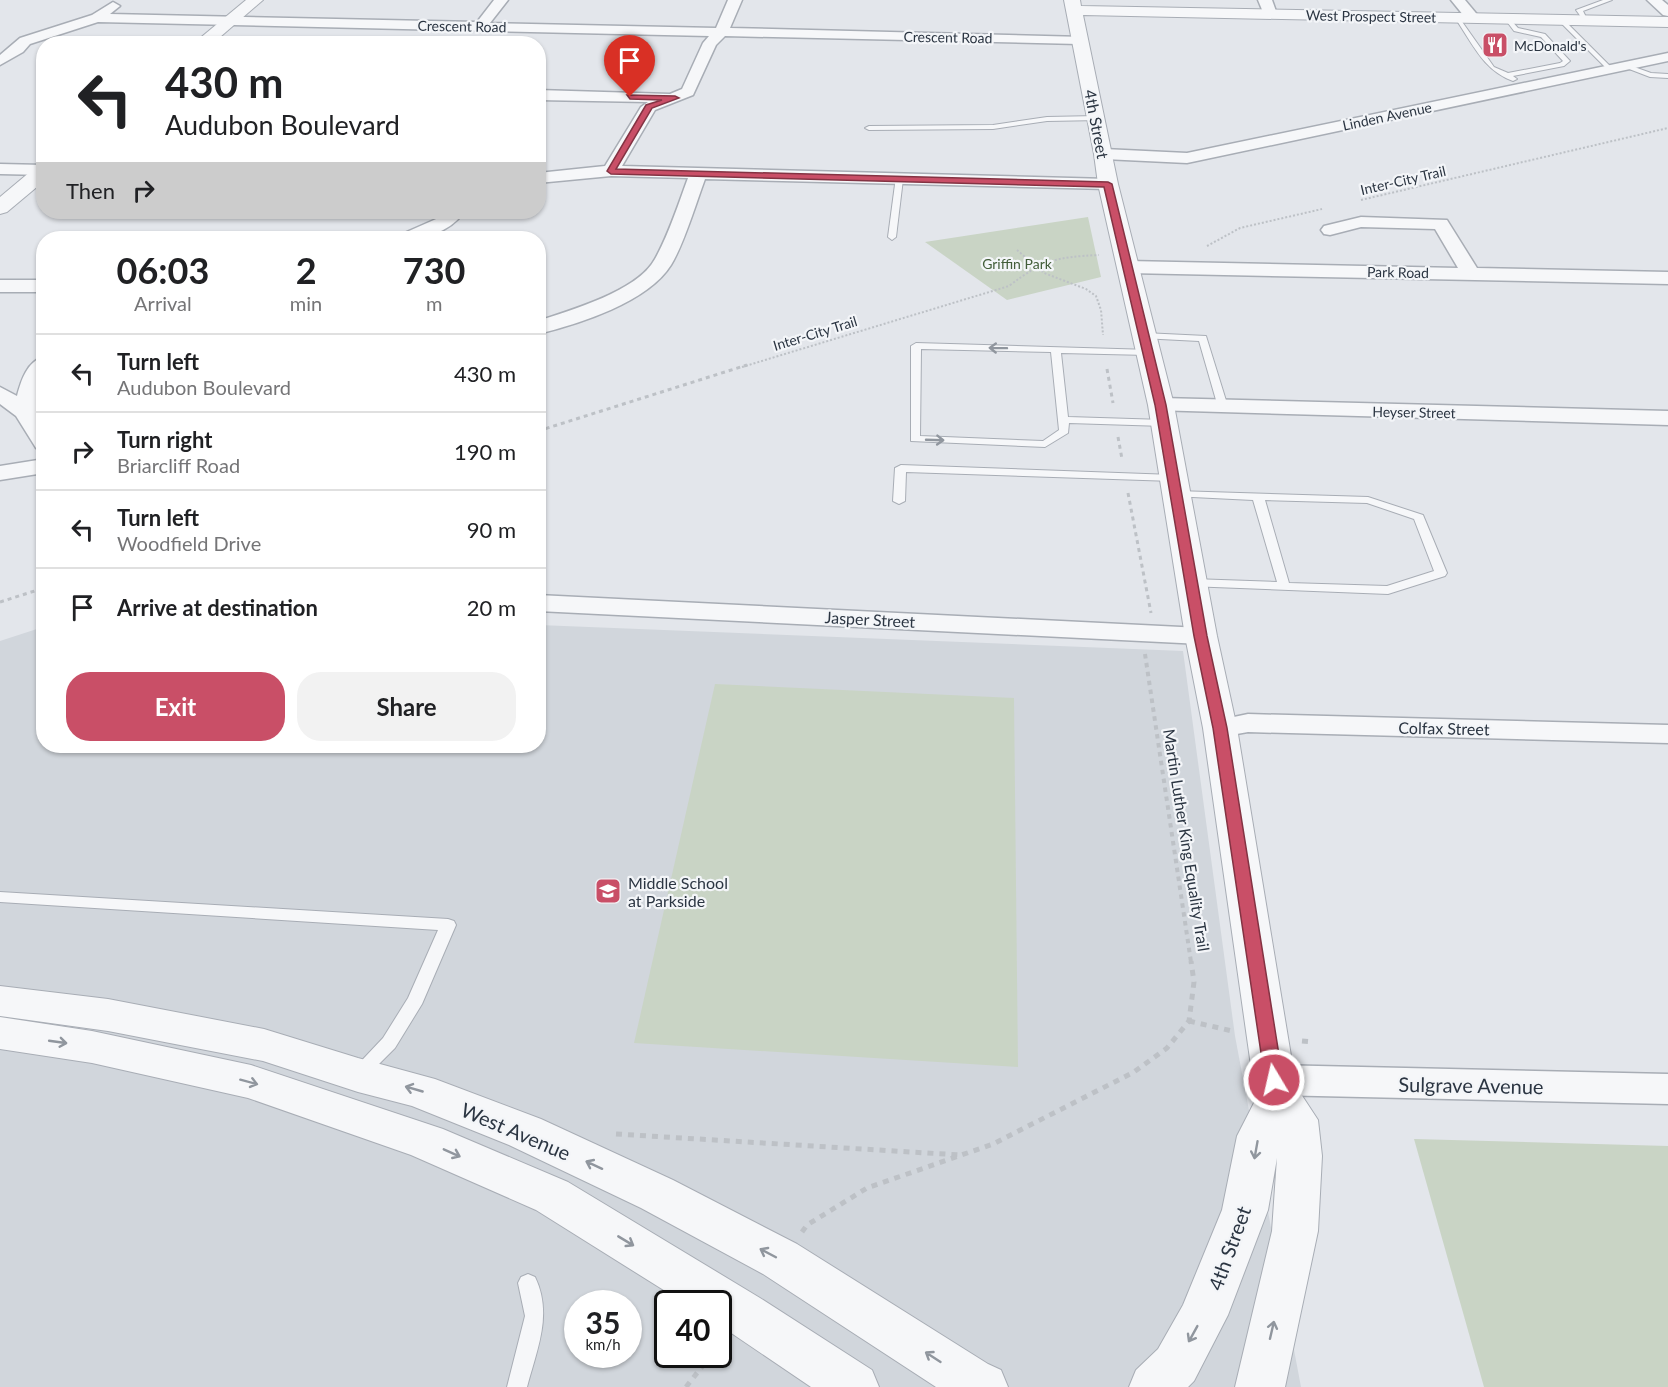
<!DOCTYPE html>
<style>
:root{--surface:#fff;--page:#f2f2f2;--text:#202124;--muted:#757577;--line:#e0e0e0;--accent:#c94f67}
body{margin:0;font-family:Lato,sans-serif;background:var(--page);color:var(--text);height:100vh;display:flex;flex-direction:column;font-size:22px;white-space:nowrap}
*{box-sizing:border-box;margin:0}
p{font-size:20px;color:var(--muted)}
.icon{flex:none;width:33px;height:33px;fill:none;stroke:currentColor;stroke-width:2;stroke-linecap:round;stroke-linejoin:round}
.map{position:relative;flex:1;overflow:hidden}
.drawer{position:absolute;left:36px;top:231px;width:510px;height:522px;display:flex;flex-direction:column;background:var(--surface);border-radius:24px;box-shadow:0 2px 4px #0004}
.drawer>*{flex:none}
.guide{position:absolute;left:36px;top:36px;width:510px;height:183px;border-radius:24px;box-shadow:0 2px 4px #0004;background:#fff;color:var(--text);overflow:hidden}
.speed{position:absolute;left:564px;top:1290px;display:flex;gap:12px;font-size:30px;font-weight:700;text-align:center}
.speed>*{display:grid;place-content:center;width:78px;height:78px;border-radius:50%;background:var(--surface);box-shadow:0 2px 4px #0004;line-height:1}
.speed small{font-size:15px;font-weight:400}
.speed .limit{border:3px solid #111;border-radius:9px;background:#fff;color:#111}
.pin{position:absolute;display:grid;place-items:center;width:51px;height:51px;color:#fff;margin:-62px -26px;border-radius:50% 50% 50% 0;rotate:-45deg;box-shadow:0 0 6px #0007}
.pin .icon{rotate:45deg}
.me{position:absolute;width:66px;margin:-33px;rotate:351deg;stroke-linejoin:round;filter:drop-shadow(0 0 4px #0008)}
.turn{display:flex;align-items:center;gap:21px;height:126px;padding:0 30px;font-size:27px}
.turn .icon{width:78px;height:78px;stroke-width:2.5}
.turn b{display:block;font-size:42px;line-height:51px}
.then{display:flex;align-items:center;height:57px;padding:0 30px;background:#0003;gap:12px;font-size:22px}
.eta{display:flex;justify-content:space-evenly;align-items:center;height:102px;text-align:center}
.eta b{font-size:36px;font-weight:700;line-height:42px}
.button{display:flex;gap:12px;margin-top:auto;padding:12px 30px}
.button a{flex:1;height:69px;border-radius:24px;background:var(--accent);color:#fff;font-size:24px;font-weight:700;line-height:69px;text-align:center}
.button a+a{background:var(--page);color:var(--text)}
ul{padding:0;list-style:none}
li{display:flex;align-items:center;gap:18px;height:78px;padding:0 30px;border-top:2px solid var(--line)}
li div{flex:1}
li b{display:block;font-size:22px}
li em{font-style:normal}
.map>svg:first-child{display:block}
</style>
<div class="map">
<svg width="1668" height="1387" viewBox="0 0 1668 1387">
<rect width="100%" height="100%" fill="#e3e6eb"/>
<path fill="#d1d6dc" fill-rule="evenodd" d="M539 625 1183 651 1235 1036 1301 1387H0V641L43 627 44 746H538ZM578 1304H628V1354H578ZM668 1304H718V1354H668Z"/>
<g fill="#c9d4c5">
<polygon points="1088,217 1101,277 1007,300 925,242"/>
<polygon points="715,684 1014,698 1018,1067 634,1043"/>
<polygon points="1414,1139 1668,1146 1668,1387 1484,1387"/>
</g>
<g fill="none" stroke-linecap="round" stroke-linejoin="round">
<g stroke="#a8adb5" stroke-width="2">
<g id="service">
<polygon points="1603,0 1612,0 1583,11 1588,21 1584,21 1576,10"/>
<path d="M1458 16 1494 67 1508 73 1560 63 1563 61 1541 37 1514 31 1505 19 1508 17 1518 28 1545 34 1570 61 1564 66 1513 76 1517 79 1513 81C1483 70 1473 44 1455 18Z"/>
<polygon points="1559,19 1563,19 1612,68 1612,70 1608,70 1559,21"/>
<polygon points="1626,64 1651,73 1668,74 1668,78 1650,77 1624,67"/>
<polygon points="1097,116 1100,116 1100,120 1047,121 993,129 869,130 865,128 869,126 993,125 1047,117"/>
<polygon points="896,177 903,179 896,237 892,240 888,237"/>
<polygon points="1144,333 1206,336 1228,407 1227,409 1219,409 1218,407 1199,341 1141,338 1139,336"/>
<path d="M916 343 1151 350V354L1148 355 1061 353 1068 417 1164 420 1169 423 1164 426 1069 423 1068 433 1045 447 911 441V346ZM921 349 1051 352 1059 430 1043 441 920 436Z"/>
<polygon points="901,465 1173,475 1179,478 1173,481 906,472 905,501 899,504 893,501 895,468"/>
<path d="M1176 491 1368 497 1423 515 1447 573 1445 576 1388 594 1188 586 1186 583 1192 579 1277 582 1253 500 1172 496 1170 494ZM1265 500 1367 503 1414 519 1434 571 1387 586 1289 583Z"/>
<polygon points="0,892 448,919 454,921 456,925 422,1004 395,1048 364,1079 358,1081 352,1079 349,1074 383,1038 408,998 438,930 0,902"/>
<path d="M528 1274 535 1277C553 1314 537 1349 527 1387H507L525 1316 518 1283 521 1277Z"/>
</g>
</g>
<g stroke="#a8adb5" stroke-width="3">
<g id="minor">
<path d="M494 0H508L490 23 716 28 728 0H742L730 28 1084 37 1086 40 1084 43 1079 44 725 36 716 45 693 95 655 110 622 166 1108 179 1114 180 1117 184 1114 188 1108 189 705 179C696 203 684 244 671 265 648 302 579 324 538 334V321C571 310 638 291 655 259 669 234 678 205 688 178L611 176 538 183V173L605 166 641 107 648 102 538 100V90L670 94 682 89 703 43 709 36 98 22 30 44 23 52 0 65V55L20 38 92 15 113 2 120 6 110 14 477 22Z"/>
<polygon points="1258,0 1272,0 1277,14 1275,17 1265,17"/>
<polygon points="1451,0 1465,0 1480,18 1478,21 1468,21"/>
<polygon points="1647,0 1662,0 1668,5 1668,16 1663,15"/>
<polygon points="1668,53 1668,61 1187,163 1104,159 1096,154 1104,149 1187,153"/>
<polygon points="0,164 44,165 44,175 0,174"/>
<path d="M446 212H464C450 232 423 241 399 238L402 234 443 216Z"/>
<polygon points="1361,217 1447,220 1477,268 1668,272 1668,284 1128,273 1121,271 1119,267 1121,263 1128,261 1458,268 1435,229 1361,227 1330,235 1324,234 1321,230 1324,226"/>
<rect x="0" y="280" width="44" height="12"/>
<path d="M44 357V380L36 412 44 424V450L36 448 16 416 0 404V387L17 396C21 381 27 361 44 357Z"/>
<polygon points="1161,398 1668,411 1668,425 1153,410 1150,405 1153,400"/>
<polygon points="44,459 44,473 0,480 0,466"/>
<polygon points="538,595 1201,628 1211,630 1215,636 1211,642 1201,644 538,611"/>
<polygon points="1248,714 1668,725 1668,743 1248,732 1220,737 1210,734 1205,728 1210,722"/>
<polygon points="1274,1065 1668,1074 1668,1104 1274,1095 1261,1090 1255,1080 1261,1070"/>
</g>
</g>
<g stroke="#a8adb5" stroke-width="2">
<g id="tertiary">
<polygon points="246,0 263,0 212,44 193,44"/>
<polygon points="1064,0 1080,0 1081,6 1668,17 1668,27 1083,15 1118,184 1174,405 1217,636 1237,728 1295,1080 1299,1091 1318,1120 1322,1156 1318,1231 1285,1387 1235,1387 1272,1231 1277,1158 1268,1210 1228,1315 1194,1381 1188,1387 1129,1387 1136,1370 1158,1349 1183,1305 1222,1210 1237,1136 1257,1097 1253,1080 1203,728 1185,636 1148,405 1098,184 1094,154"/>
<polygon points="44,164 44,181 7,212 0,214 0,197 37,166"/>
<polygon points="0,986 108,999 264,1029 358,1058 435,1079 541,1119 673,1180 797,1244 988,1364 1001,1370 1008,1387 936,1387 763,1274 641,1208 509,1145 412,1106 358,1092 263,1061 108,1031 0,1016"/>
<polygon points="0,1017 92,1031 251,1065 443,1129 568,1182 760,1298 872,1370 879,1387 811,1387 718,1324 718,1304 686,1304 536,1210 411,1155 248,1098 92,1063 0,1049"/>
</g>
</g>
<g stroke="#bdc1c6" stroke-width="2" stroke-dasharray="2 2" stroke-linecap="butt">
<polyline points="1361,200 1668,128"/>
<polyline points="1207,246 1240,228 1322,209"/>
<polyline points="1017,250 1044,273 1086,289 1096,296 1101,310 1103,335"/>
<path d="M742 367 1009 286C1043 260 1056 257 1099 255"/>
</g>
<g stroke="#bdc1c6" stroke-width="3" stroke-dasharray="4 4" stroke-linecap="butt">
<polyline points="1107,369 1113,403"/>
<polyline points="538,431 747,365"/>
<polyline points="1118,437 1122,459"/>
<polyline points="1128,493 1151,613"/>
<polyline points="0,602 44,588"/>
</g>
<polyline stroke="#bdc1c6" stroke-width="4" stroke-dasharray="4.5 4.5" stroke-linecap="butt" points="1145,654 1191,962"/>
<g stroke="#bdc1c6" stroke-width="5" stroke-dasharray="6 6" stroke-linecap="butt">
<polyline points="1189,1021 1232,1031"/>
<polyline points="1302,1041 1313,1042"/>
<polyline points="616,1134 960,1155"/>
<polyline points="802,1232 807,1225 867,1188 993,1144 1134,1072 1167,1048 1189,1021 1194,982 1191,961"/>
<polyline points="686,1387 712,1354"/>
</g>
<use href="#service" fill="#f6f7f9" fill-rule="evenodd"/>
<use href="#minor" fill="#f6f7f9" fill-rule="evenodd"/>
<use href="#tertiary" fill="#f6f7f9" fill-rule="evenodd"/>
</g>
<defs><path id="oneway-shaft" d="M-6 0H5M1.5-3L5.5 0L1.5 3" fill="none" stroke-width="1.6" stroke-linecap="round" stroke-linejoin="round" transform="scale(1.5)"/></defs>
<g stroke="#90969e">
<use href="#oneway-shaft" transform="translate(998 348) rotate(-179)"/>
<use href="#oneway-shaft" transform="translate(935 440) rotate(2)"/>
<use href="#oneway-shaft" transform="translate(58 1042) rotate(8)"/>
<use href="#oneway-shaft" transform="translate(249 1082) rotate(15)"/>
<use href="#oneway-shaft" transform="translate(414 1089) rotate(-164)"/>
<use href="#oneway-shaft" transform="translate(1256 1150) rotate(100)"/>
<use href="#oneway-shaft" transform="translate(452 1153) rotate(24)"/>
<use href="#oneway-shaft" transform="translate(594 1165) rotate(-155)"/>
<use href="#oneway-shaft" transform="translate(626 1241) rotate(31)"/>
<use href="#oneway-shaft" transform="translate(768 1253) rotate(-152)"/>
<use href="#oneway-shaft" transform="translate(1272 1330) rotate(-77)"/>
<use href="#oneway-shaft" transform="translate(1193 1334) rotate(119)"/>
<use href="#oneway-shaft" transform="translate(933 1357) rotate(-147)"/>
</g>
<polygon fill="#c94f67" stroke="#833343" stroke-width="1.5" points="627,95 675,96 679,98 652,108 616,169 1108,182 1112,184 1166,405 1207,636 1227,728 1283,1080 1280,1085 1274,1087 1268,1085 1265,1080 1213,728 1194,636 1155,405 1104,187 611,174 607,171 646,105 662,100 630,99"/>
<defs>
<g id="restaurant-square" transform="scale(1.35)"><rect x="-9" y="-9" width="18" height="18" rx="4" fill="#c94f67" stroke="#f3f5f8"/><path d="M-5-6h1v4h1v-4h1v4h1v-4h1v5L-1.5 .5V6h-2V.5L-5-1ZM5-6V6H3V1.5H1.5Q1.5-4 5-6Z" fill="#fff"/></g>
<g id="school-square" transform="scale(1.35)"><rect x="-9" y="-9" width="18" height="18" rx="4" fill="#c94f67" stroke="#f3f5f8"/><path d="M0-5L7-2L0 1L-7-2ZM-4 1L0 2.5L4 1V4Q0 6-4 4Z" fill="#fff"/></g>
</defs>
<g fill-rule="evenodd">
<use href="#restaurant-square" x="1495" y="45"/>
<use href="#school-square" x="608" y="891"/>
</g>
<g text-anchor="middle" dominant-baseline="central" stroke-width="4.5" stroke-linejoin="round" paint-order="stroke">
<g font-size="14" fill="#2b3542" stroke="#f3f5f8">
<text transform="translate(1371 16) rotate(1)">West Prospect Street</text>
<text transform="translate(462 26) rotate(1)">Crescent Road</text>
<text transform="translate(948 37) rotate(1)">Crescent Road</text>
<text transform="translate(1387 116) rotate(-12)">Linden Avenue</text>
<text transform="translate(1403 180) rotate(-13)">Inter-City Trail</text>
<text transform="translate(1398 272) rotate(1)">Park Road</text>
<text transform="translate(815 333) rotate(-17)">Inter-City Trail</text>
<text transform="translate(1414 412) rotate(1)">Heyser Street</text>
</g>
<g font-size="14" fill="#2b3542" stroke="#f3f5f8" text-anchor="start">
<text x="1514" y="45">McDonald's</text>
</g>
<g font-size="14" fill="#425d39" stroke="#f3f5f8">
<text x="1017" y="263">Griffin Park</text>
</g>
<g font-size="16" fill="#2b3542" stroke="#f3f5f8">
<text transform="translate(1097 124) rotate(79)">4th Street</text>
<text transform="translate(870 619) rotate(3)">Jasper Street</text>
<text transform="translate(1444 728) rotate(1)">Colfax Street</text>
<text transform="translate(1187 840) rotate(81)">Martin Luther King Equality Trail</text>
</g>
<g font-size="16" fill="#2b3542" stroke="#f3f5f8" text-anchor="start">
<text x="628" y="882">Middle School<tspan x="628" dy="18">at Parkside</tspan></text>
</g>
<g font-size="20" fill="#2b3542" stroke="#f3f5f8">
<text transform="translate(1471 1085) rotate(1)">Sulgrave Avenue</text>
<text transform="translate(516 1131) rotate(23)">West Avenue</text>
<text transform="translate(1229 1248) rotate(-70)">4th Street</text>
</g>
</g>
</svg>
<div class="speed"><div>35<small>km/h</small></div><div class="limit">40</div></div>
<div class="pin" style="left:630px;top:97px;background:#d93025"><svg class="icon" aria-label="arrive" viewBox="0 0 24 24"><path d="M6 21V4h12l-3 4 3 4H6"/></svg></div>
<svg class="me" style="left:1274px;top:1080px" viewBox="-20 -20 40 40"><circle r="17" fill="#c94f67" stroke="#fff" stroke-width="3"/><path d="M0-11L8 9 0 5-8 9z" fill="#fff"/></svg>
<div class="guide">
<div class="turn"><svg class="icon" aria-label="left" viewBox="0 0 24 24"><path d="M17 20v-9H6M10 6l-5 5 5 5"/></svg><div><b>430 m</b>Audubon Boulevard</div></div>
<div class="then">Then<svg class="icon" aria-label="right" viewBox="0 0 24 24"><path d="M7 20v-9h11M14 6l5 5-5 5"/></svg></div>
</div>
<section class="drawer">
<div class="eta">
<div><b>06:03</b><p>Arrival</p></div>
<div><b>2</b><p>min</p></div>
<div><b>730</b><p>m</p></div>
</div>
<ul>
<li><svg class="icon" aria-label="left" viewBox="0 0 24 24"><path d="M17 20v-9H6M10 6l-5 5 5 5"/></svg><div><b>Turn left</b><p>Audubon Boulevard</p></div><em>430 m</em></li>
<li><svg class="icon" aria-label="right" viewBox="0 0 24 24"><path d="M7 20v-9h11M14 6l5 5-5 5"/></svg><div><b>Turn right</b><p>Briarcliff Road</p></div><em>190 m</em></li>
<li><svg class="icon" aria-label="left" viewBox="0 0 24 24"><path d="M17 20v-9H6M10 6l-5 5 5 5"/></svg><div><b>Turn left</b><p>Woodfield Drive</p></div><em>90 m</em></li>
<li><svg class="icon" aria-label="arrive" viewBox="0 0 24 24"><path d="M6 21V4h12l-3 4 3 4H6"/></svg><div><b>Arrive at destination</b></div><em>20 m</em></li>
</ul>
<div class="button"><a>Exit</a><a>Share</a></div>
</section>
</div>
